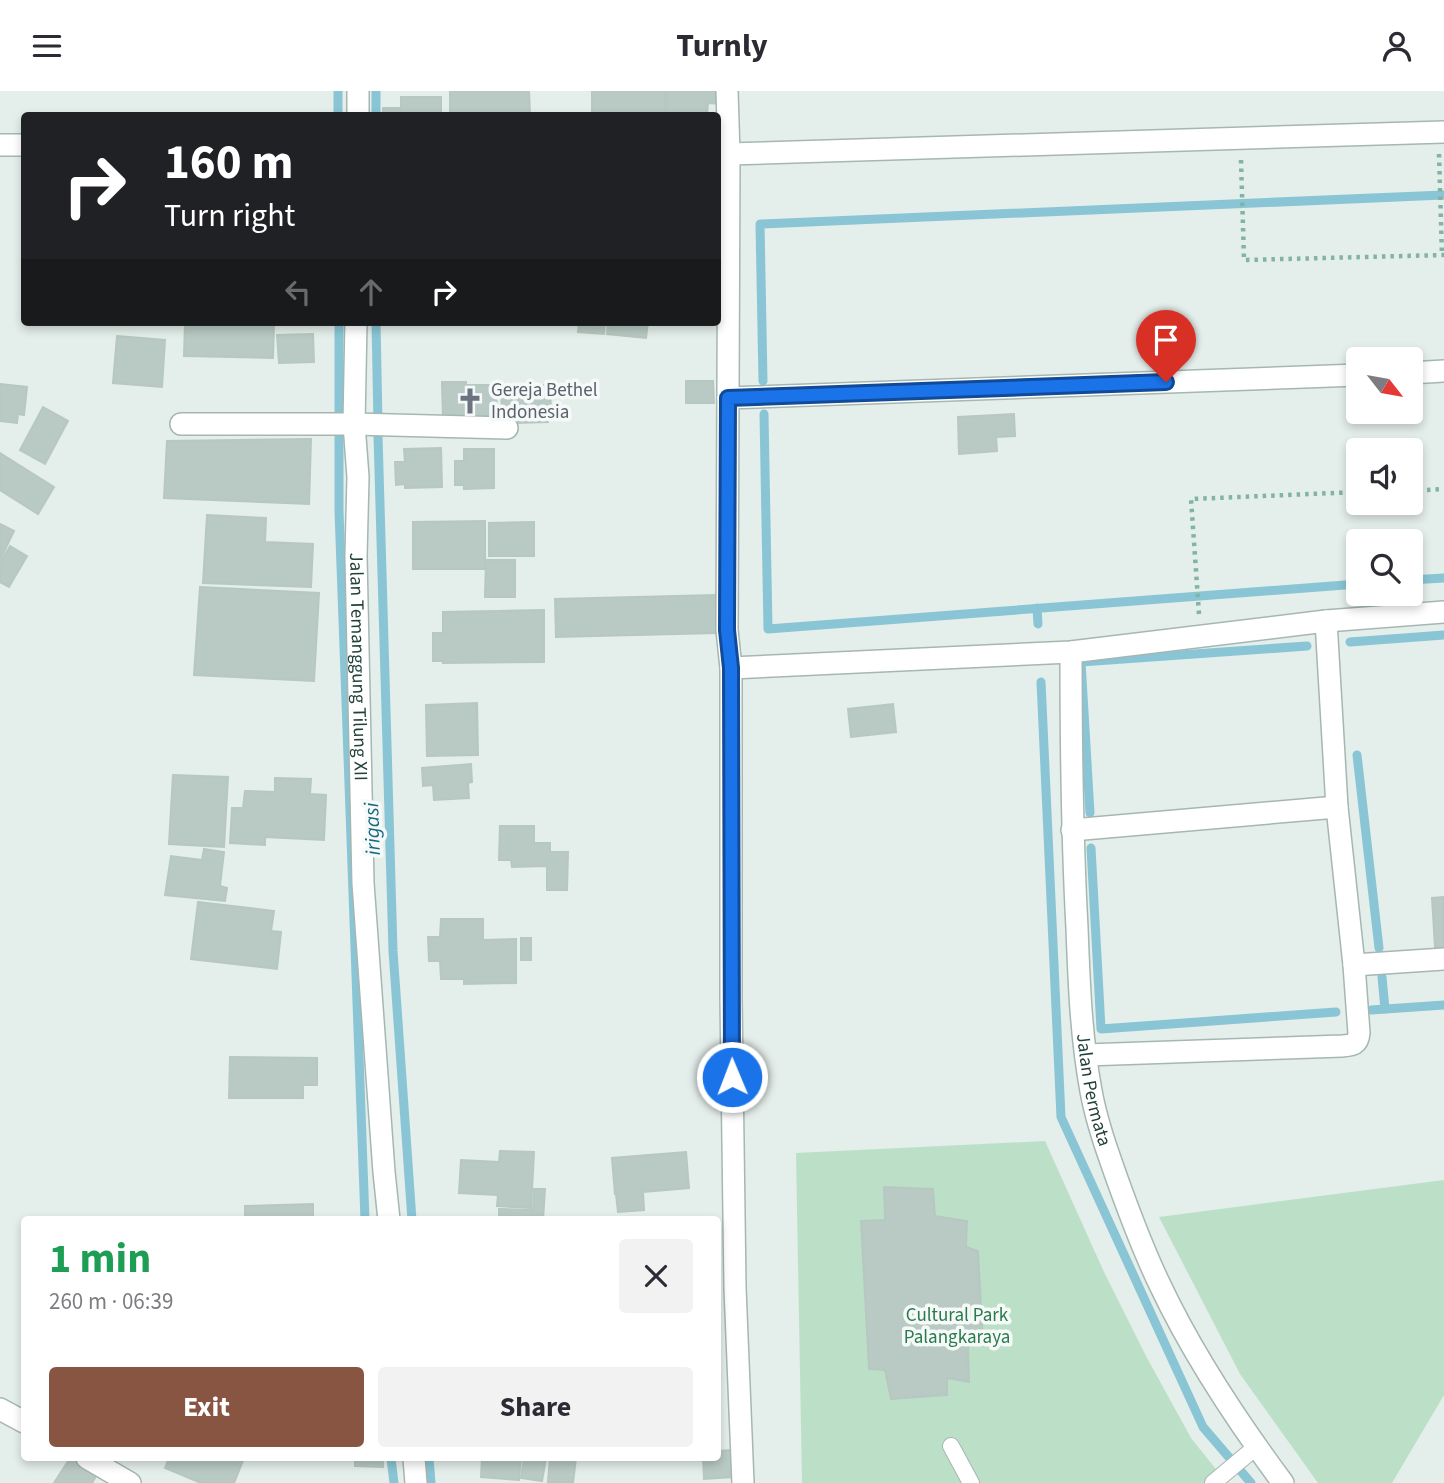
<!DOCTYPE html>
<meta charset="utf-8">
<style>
:root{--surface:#fff;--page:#f2f2f3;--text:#2b2b33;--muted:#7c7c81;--accent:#885543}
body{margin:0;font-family:"Source Sans 3",sans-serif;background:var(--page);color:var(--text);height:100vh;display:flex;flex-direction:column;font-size:26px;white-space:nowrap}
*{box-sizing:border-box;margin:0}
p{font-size:23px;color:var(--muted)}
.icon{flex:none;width:38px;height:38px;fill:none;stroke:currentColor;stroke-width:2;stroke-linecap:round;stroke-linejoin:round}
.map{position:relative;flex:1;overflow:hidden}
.sheet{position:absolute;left:21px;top:1125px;width:700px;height:245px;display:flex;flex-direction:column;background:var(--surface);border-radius:7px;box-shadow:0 4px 10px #0003}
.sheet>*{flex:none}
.hud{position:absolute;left:21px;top:21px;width:700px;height:214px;border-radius:7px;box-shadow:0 4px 10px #0003;background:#202124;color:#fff;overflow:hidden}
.needle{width:46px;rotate:121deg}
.buttons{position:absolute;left:1346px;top:256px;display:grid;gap:14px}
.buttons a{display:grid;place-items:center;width:77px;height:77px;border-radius:7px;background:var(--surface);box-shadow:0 4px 10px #0003;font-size:35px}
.pin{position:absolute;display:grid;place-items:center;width:60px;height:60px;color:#fff;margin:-72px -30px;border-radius:50% 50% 50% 0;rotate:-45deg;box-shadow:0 0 7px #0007}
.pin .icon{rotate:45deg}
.me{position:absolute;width:77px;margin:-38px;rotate:359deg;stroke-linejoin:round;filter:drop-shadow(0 0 5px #0008)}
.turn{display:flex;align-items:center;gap:24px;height:147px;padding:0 28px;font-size:32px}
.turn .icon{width:91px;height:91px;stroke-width:2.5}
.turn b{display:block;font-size:49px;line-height:60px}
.lanes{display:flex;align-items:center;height:66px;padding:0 28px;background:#0003;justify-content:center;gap:35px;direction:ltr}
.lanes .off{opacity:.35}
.round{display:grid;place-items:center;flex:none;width:74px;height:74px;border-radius:7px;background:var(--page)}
.summary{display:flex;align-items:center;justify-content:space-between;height:119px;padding:0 28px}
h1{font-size:42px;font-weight:700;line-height:52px;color:#1e9e55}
.button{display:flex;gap:14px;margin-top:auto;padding:14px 28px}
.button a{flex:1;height:80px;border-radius:7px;background:var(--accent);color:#fff;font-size:28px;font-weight:700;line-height:80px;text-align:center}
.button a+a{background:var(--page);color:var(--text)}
header{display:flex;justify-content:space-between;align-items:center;height:91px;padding:0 28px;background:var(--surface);font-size:32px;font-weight:700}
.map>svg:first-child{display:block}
</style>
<header><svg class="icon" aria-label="menu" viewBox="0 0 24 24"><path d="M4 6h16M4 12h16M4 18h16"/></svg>Turnly<svg class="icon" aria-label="person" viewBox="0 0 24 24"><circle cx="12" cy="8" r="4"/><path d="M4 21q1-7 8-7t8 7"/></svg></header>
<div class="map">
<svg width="1444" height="1392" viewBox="0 0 1444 1392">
<rect width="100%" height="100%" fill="#e4eeea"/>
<g fill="#bce0c7">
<polygon points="1045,1050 1104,1181 1146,1265 1191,1347 1227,1392 802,1392 796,1062"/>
<polygon points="1444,1089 1444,1304 1392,1392 1318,1392 1240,1283 1159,1126"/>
</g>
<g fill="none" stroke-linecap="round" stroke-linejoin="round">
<g stroke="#89c5d5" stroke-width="9">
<polyline points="338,0 338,24"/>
<polyline points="376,0 376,24"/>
<polyline points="339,231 339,329"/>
<polyline points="376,231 378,333"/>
<polyline points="763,290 760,133 1444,104"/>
<polyline points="764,323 768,538 1358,493"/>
<polyline points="378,345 393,860 412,1129"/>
<polyline points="339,346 339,420 365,1129"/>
<polyline points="1410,489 1444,487"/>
<polyline points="1037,517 1038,533"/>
<polyline points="1350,551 1444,544"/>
<polyline points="1041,591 1061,1026 1203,1336 1251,1392"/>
<polyline points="1357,664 1379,857"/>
<polyline points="1090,722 1081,571 1307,555"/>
<polyline points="1091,757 1101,938 1336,921"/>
<polyline points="1382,886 1385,918"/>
<polyline points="1371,919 1444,914"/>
<polyline points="391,1367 394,1392"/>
<polyline points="429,1367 431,1392"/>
</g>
</g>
<g fill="#b9c9c3" stroke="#b6c8c1" stroke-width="2">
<polygon points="450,0 529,0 530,24 450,24"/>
<rect x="592" y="0" width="73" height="24"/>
<polygon points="667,0 720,0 720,13 708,12 707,24 666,22"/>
<polygon points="401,6 441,6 441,24 383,24 383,17 401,17"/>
<polygon points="185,231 274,231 273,267 184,265"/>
<polygon points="579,231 605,231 604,243 578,241"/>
<polygon points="608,231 648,231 646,247 607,243"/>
<polygon points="313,243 314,271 279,272 277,244"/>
<polygon points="117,245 165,249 162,296 113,292"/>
<polygon points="686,290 713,290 714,312 686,312"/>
<polygon points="442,291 466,291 466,294 496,294 497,331 443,326"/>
<polygon points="0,293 27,296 24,324 18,323 17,332 0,330"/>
<polygon points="550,294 551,319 548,319 548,331 517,332 517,321 502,322 501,296"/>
<polygon points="43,316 68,330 45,373 20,359"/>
<polygon points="1014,323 1015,345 996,346 997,360 959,363 958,326"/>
<polygon points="311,348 309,413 164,407 167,350"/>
<polygon points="441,357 442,396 405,397 405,393 396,394 395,371 405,371 404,358"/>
<polygon points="464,358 494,358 494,397 464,398 464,394 455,394 455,370 464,370"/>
<polygon points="0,362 54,396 38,423 0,399"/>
<polygon points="207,424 266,427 265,451 313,453 311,496 203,492"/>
<polygon points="485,430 485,478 413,478 413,431"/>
<polygon points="534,431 534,465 489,465 489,432"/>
<polygon points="0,433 14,440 0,469"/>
<polygon points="10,455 27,465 9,496 0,491 0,472"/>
<polygon points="486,469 515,469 515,506 485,506"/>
<polygon points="200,496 319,502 314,590 194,584"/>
<polygon points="716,504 716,542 556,546 555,508"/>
<polygon points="544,519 544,571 443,572 443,570 433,570 433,542 443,542 443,521"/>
<polygon points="477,612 478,664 427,665 426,614"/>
<polygon points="893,613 896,641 851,646 848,618"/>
<polygon points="471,673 472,691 468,692 469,707 434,709 433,694 423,695 422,677"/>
<polygon points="173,684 228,686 224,756 169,753"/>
<polygon points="275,687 311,688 310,703 326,704 324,749 265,746 265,754 230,752 232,717 243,717 245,700 275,701"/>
<polygon points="500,735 534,735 534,752 550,752 550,761 568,761 567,799 547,799 547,775 512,776 511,769 499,769"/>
<polygon points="204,758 224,761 220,795 227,797 225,810 165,804 171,765 202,769"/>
<polygon points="1444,806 1444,856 1435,856 1432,807"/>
<polygon points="198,811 274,820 271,840 281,841 277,878 191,868"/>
<polygon points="441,828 483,828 483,849 516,848 516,892 464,893 464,888 441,888 440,870 429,870 428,846 440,846"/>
<rect x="521" y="847" width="10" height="22"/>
<polygon points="230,966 317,967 317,994 303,994 303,1007 229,1007"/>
<polygon points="500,1060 534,1061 531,1117 497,1115 498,1104 459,1102 461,1069 499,1071"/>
<polygon points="686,1061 689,1097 643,1101 644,1119 618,1121 616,1103 615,1103 612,1067"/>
<polygon points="884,1096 933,1098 935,1125 967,1130 966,1156 978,1160 983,1252 968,1252 969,1291 947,1287 947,1304 891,1308 885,1279 869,1278 861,1130 885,1129"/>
<polygon points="534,1098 545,1098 543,1129 499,1129 499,1118 533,1119"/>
<polygon points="313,1113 313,1129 245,1129 245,1115"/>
<polygon points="731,1359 733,1386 704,1388 703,1367 718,1367 718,1360"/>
<polygon points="70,1367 98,1382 92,1392 54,1392"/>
<polygon points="169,1367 187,1367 192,1369 192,1367 244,1367 234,1392 201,1392 165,1377"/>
<polygon points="355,1367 383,1367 383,1376 355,1375"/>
<polygon points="482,1367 521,1367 519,1389 481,1386"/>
<polygon points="524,1367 546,1367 542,1390 521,1387"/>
<polygon points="550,1367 576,1367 573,1392 548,1391"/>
</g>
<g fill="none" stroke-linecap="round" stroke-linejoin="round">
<g stroke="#a6b7b2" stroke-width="18">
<g id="service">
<polyline points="951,1355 971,1392"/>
<polyline points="1213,1392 1256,1356"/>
</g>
</g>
<g stroke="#a6b7b2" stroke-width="24">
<g id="minor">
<polyline points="727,0 729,63 727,539 731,577 731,907 735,1197 743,1392"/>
<polyline points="358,24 358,0"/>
<polyline points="0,54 24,54"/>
<polyline points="729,63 1444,41"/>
<path id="s1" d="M356 231 354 333 358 386 356 465 363 792 384 1081 389 1129"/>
<polyline points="1410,282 1444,280"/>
<polyline points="728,307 1358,284"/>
<polyline points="181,333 354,333 507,337"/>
<path id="s2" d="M1071 561C1071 653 1072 745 1077 837 1079 891 1081 946 1091 1000 1097 1033 1109 1065 1120 1096 1132 1129 1145 1163 1160 1194 1193 1264 1237 1330 1283 1392"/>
<polyline points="731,577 1071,561 1326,530 1444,521"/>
<polyline points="1072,739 1337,716"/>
<polyline points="1354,874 1444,868"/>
<path d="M1086 964 1342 955C1352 954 1358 954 1359 942L1354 874 1337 716 1326 530"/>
<polyline points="0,1318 24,1331"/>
<polyline points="87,1367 130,1392"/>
<polyline points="414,1367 416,1392"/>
</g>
</g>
<g stroke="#82b3a7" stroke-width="4.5" stroke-dasharray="3.5 5" stroke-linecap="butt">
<polyline points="1439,63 1442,165"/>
<polyline points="1241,69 1244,169 1444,164"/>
<polyline points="1410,400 1444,398"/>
<polyline points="1199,523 1191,408 1358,401"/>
</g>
<use href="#service" stroke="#fff" stroke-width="16"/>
<use href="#minor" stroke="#fff" stroke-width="21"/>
</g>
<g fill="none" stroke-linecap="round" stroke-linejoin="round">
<g stroke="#114b97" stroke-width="18">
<polyline id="route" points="732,986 731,577 727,539 728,307 1166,291"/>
</g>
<use href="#route" stroke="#1a73e8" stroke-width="12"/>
</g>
<defs>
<g id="church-bare" transform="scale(2.1)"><path d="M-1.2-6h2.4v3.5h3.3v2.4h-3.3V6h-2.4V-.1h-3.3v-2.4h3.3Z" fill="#6b7280" stroke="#f5faf8" stroke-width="2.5" paint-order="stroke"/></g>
</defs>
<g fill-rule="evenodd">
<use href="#church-bare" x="470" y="310"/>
</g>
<g text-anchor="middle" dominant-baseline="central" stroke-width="7" stroke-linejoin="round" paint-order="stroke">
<g font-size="19" fill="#5b616d" stroke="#f5faf8" text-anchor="start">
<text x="491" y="299">Gereja Bethel<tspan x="491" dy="22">Indonesia</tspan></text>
</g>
<g font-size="19" fill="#22413a" stroke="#f5faf8">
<text stroke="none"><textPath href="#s1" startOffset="345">Jalan Temanggung Tilung XII</textPath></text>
<text stroke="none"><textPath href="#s2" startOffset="439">Jalan Permata</textPath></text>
</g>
<g font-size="19" fill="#2a7a4d" stroke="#f5faf8">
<text x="957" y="1224">Cultural Park<tspan x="957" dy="22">Palangkaraya</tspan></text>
</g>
<g font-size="21" font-style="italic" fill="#186980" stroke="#f5faf8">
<text transform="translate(372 738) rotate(-92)">irigasi</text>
</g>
</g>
</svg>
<div class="buttons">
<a><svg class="needle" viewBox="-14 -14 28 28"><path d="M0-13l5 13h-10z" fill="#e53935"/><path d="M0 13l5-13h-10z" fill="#7c7c81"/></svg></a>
<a><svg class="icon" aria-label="sound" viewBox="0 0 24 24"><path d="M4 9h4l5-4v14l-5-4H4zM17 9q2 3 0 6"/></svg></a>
<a><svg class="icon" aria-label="search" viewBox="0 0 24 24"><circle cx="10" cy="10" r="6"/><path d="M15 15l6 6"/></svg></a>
</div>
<div class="pin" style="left:1166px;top:291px;background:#d93025"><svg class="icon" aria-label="arrive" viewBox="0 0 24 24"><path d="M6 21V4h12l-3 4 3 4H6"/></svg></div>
<svg class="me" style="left:732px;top:986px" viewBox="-20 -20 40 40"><circle r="17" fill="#1a73e8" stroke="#fff" stroke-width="3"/><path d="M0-11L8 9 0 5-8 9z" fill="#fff"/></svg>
<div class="hud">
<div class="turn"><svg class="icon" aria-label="right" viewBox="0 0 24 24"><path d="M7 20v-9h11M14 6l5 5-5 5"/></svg><div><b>160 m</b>Turn right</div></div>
<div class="lanes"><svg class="icon off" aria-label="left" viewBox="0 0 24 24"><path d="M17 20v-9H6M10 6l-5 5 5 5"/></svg><svg class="icon off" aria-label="ahead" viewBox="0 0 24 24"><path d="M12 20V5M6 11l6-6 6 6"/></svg><svg class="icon" aria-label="right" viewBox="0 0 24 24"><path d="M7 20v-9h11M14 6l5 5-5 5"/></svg></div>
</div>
<section class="sheet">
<div class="summary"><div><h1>1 min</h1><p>260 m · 06:39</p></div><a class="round"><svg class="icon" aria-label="close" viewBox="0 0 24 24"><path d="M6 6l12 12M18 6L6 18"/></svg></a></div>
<div class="button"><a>Exit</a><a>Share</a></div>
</section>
</div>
